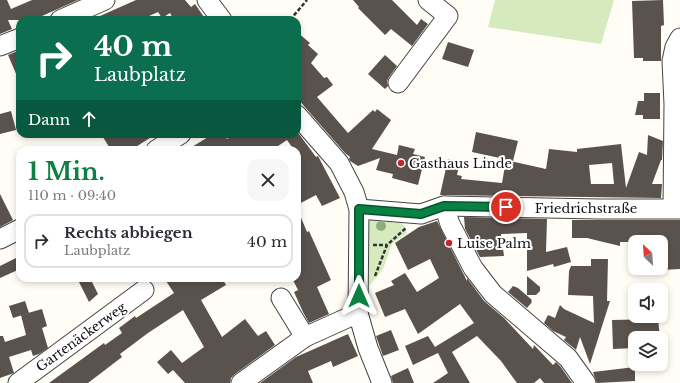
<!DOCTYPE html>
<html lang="de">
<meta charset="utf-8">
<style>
:root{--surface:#fff;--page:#f7f7f7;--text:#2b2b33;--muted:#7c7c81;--line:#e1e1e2;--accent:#0b8043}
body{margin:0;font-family:"Libre Baskerville",serif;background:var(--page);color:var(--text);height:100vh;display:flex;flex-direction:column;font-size:15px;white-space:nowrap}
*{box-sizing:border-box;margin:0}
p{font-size:13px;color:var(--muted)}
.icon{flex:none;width:22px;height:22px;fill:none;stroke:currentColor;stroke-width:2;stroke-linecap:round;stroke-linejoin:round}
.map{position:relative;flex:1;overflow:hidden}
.details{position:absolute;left:16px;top:146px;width:285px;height:136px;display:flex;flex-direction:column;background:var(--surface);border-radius:12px;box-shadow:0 2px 6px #0003}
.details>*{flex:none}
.banner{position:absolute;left:16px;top:16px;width:285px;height:122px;border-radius:12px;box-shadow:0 2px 6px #0003;background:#0b6e4f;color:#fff;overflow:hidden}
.needle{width:26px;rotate:335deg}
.fabs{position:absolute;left:628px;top:235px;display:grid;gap:8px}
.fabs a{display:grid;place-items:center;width:40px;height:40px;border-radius:8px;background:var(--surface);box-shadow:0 2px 6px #0003;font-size:20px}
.pin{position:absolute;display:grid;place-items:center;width:34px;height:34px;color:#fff;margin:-17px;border:2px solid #fff;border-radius:50%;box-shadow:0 1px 4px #0007}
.me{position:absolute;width:44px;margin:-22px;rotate:0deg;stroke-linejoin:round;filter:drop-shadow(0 0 3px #0008)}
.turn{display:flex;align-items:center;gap:14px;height:84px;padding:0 12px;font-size:18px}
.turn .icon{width:52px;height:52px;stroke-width:2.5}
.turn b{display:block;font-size:28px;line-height:34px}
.then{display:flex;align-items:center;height:38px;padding:0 12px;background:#0003;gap:8px;font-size:15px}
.round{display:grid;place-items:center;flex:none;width:42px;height:42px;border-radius:12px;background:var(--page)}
.overview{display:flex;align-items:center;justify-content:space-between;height:68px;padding:0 12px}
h1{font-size:24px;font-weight:800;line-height:30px;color:var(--accent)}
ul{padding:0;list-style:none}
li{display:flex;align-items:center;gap:12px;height:54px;margin:0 8px 6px;padding:0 4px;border:2px solid var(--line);border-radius:12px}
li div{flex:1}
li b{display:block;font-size:15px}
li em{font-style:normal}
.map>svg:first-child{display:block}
</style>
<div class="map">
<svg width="680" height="383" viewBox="0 0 680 383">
<rect width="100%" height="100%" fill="#fffdf5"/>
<g fill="#d5ebbd">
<polygon points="495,0 614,0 601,44 488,27"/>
<polygon points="367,220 402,223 407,233 392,244 383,269 370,285 368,284"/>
</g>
<g fill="#5a524d" fill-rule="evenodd">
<polygon points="0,0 7,0 11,9 32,0 78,0 33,20 8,20 12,29 0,34"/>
<polygon points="136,0 185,0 191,7 195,4 206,20 174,20 170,13 162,18 158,12 140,20 91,20"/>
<polygon points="353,0 392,0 417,25 421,19 428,24 412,46 391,29 385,35 358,8 359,7"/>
<polygon points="663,0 664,25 661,26 661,61 643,61 643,58 634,58 632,1"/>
<polygon points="297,32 310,43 308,45 318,54 311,63 324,78 327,77 333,85 317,97 348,133 373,110 375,112 377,109 391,120 372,149 397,155 399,145 415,149 413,154 425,157 418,185 392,178 393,174 376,170 380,158 358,166 350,161 349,159 350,157 345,153 297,98"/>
<polygon points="448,42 474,50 468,67 442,59"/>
<polygon points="20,50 20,83 8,55"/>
<polygon points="385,55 397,66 389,77 387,81 388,86 385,89 368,74"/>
<polygon points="644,93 660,93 660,119 643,119 643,115 635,115 638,101 644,101"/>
<polygon points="11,111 16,130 0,134 0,114"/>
<polygon points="476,132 518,141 513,161 472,152"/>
<polygon points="101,134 156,134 131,150 111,150"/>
<polygon points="213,134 224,134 227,139 235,134 299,134 316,157 318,156 340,198 322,206 316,195 297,205 297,150 294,150 287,140 272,150 187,150"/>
<path d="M648 135 663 141 662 160H661L652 184H662L661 198 440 195 448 159 460 161 457 175 462 176 461 179 502 183 506 160 546 169 549 149 577 152V149L621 144 626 188 639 152 647 155ZM612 163 614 184H591L589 165Z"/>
<polygon points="0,194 13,220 0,227"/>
<polygon points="297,208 307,232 309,231 331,280 317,287 329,314 309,323 303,312 294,292 298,290 292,278 297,278"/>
<polygon points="464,217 547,219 546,252 567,247 571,262 554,267 553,264 527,271 527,233 501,234 504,256 480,257 465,229"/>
<polygon points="572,220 680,220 680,269 661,270 661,242 620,242 620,246 587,238 572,238"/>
<polygon points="437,221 467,281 467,278 484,301 504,318 533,349 534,345 553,365 556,362 560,366 572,383 544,383 540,378 534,383 517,383 501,361 477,336 452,352 470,383 433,383 448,373 438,353 413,365 405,346 428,336 435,347 474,323 460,304 418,334 405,309 385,317 375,293 394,285 391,281 405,273 417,292 439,278 430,259 408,270 395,243 419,227"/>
<polygon points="20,256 20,269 0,278 0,266"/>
<polygon points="591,259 608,259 607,301 610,301 590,364 580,337 576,350 564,340 566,337 553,331 544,323 548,315 555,318 560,305 564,309 594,323 593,296 568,295 569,271 571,266 591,266"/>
<polygon points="527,276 540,287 540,291 536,295 527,295"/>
<polygon points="77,278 90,278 98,294 89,302"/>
<polygon points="164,278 222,278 226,285 201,300 222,337 245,319 258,336 266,331 275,345 235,374 231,378 230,383 185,383 173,370 168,374 157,362 171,350 182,363 204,347 183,310 148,333 120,354 122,357 88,383 49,383 104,343 105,345 122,333 119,328 135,316 136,318 174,293"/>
<polygon points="513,286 518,288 532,300 531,301 532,302 527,308 508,292"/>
<polygon points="25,301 29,313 13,318 9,306"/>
<polygon points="42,309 47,326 42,328 48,348 39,354 33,356 31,350 9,357 14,373 0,378 0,336 3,336 5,342 26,335 21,315"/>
<polygon points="658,319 660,338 635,338 635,348 613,349 612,320"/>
<polygon points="391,330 399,350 383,356 376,336"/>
<polygon points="348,334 358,356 333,367 331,361 308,371 313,383 260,383 296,357"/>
<polygon points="635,367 635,381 597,383 593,372"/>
<polygon points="408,368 414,383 393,383 391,376"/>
</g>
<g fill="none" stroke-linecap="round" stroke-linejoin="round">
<g stroke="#444" stroke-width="21">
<g id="minor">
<polyline points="207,0 222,20"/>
<polyline points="60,20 105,0"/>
<polyline points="0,46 20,38"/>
<polyline points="398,83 448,16 428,0"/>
<polyline points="297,115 339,163 354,192 359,209 358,313 368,348 382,383"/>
<polyline points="156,150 181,134"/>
<polyline points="444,206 450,224 473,268 493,294 568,358 586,383"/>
<polyline points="673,208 674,104 672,61 675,47 680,38"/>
<polyline points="359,209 421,214 444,206 598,209 680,209"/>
<polyline points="0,239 20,229"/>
<polyline points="281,298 305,337"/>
<polyline points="18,383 144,290"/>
<polyline points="241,383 305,337 358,313"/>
</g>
</g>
<g stroke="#333" stroke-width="2.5" stroke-dasharray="4 2" stroke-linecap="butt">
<polyline points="290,20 307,0"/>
<polyline points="373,245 387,245"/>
<polyline points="375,276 387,245 406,228"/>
</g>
<use href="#minor" stroke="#fff" stroke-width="19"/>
</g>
<circle fill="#8dad7f" cx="381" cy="226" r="5"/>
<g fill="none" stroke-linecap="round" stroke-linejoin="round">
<g stroke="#07532c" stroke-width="10">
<polyline id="route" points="359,296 359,209 421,214 444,206 506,207"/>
</g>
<use href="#route" stroke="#0b8043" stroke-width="7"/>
</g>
<g fill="#c4262e" stroke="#fff" stroke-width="1.5">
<circle cx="401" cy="163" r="4"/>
<circle cx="449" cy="243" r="4"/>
</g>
<g text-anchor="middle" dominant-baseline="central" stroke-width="4" stroke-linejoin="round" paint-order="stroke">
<g font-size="13" fill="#111" stroke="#fff" text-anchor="start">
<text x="409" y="163">Gasthaus Linde</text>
<text x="457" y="243">Luise Palm</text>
</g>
<g font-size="13" fill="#111" stroke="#fff">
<text x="586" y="208">Friedrichstraße</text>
<text transform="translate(81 337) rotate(-36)">Gartenäckerweg</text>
</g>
</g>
</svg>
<div class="fabs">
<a><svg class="needle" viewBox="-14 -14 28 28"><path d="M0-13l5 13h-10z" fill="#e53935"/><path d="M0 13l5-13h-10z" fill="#7c7c81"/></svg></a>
<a><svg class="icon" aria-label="sound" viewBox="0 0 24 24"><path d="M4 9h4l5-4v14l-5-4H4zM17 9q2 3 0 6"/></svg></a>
<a><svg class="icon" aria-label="layers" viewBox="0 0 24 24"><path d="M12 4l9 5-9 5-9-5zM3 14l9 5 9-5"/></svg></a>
</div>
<div class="pin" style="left:506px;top:207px;background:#d93025"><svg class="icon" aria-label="arrive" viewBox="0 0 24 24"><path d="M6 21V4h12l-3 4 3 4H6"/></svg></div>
<svg class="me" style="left:359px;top:296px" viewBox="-20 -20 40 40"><path d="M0-17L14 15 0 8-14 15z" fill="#0b8043" stroke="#fff" stroke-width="4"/></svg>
<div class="banner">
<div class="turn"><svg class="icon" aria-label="right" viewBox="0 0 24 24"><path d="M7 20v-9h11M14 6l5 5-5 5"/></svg><div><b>40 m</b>Laubplatz</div></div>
<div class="then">Dann<svg class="icon" aria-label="ahead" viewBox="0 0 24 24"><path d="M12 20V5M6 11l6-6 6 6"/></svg></div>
</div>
<section class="details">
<div class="overview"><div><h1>1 Min.</h1><p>110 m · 09:40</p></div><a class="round"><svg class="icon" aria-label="close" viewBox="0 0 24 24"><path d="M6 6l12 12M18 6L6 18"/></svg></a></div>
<ul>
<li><svg class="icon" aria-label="right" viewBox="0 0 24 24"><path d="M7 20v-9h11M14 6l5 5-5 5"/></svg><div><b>Rechts abbiegen</b><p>Laubplatz</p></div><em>40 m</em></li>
</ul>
</section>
</div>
